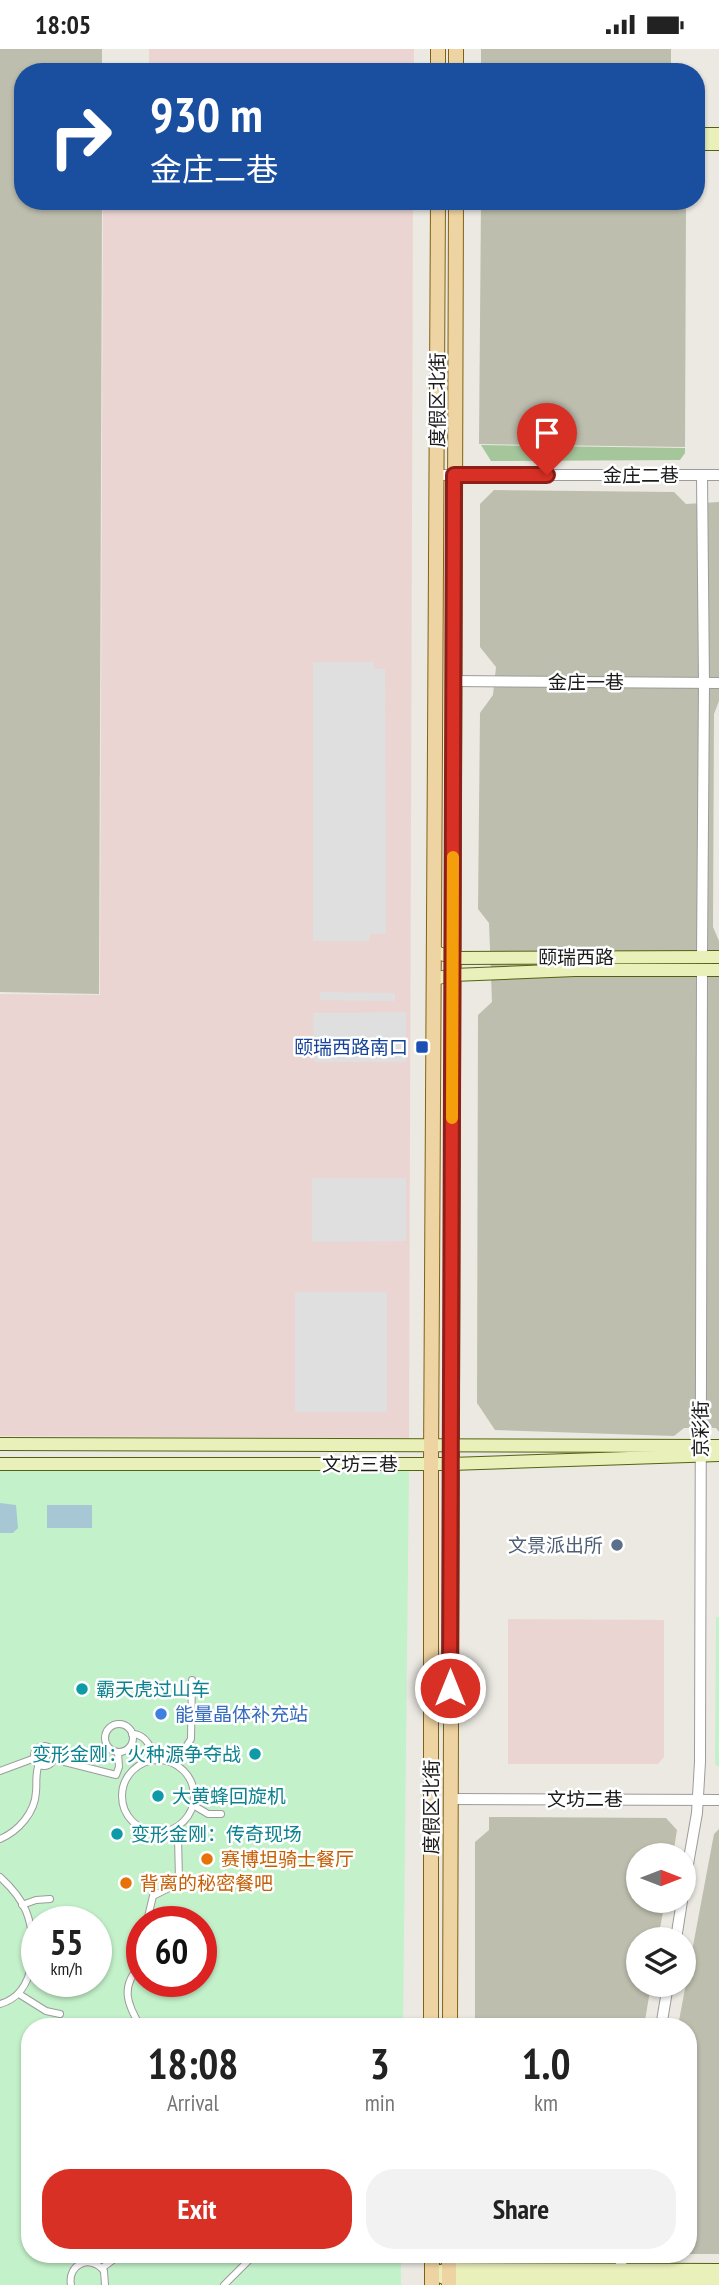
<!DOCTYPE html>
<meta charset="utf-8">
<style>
:root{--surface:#fff;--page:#f2f2f2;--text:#222;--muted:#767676;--accent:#d93025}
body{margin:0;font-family:"PT Sans Narrow","Noto Sans SC",sans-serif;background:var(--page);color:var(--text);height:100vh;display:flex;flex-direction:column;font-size:26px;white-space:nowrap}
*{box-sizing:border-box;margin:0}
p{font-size:23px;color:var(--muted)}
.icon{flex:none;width:38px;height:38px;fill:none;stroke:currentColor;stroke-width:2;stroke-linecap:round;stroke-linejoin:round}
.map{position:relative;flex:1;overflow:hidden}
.sheet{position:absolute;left:21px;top:1969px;width:676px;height:245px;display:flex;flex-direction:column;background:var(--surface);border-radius:28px;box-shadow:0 2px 5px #0004}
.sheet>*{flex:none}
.guide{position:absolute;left:14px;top:14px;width:691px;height:147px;border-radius:28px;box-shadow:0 2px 5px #0004;background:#1a4fa0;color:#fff;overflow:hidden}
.needle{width:46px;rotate:90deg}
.fabs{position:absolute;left:626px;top:1794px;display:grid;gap:14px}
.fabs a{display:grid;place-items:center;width:70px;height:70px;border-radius:50%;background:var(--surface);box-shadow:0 2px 5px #0004;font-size:35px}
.speed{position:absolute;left:21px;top:1857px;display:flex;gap:14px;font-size:35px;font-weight:700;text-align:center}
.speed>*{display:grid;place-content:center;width:91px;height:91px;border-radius:50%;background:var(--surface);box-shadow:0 2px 5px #0004;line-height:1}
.speed small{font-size:18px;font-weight:400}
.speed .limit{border:10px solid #d22;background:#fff;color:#111}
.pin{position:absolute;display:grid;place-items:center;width:60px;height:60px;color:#fff;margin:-72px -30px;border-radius:50% 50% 50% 0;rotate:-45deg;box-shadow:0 0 7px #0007}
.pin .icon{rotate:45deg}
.me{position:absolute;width:77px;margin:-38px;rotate:0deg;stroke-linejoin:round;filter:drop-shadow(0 0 5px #0008)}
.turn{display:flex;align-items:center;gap:24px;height:147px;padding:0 21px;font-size:32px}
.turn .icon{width:91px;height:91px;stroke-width:2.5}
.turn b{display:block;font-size:49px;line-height:60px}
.eta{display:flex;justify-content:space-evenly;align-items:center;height:119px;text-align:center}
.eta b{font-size:42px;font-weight:700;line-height:49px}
.button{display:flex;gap:14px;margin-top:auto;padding:14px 21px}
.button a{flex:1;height:80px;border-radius:28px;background:var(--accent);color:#fff;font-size:28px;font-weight:700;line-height:80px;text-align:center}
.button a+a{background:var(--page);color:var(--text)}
.status{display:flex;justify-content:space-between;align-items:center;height:49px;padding:0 35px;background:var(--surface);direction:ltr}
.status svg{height:19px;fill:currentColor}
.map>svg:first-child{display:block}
</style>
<div class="status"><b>18:05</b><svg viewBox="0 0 49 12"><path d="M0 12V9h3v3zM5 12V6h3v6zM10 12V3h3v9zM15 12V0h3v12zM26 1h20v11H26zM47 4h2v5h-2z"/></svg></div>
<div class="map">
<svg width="719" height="2236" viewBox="0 0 719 2236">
<rect width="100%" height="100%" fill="#ebe9e2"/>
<g fill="#ebd5d2">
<rect x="149" y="0" width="265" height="23"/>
<polygon points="103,152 413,152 409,1389 0,1387 0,945 100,946"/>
<polygon points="508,1570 664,1571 664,1708 658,1715 508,1715"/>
</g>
<g fill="#bdbeae">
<polygon points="0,0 102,0 102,23 23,23 23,152 102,152 99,945 0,943"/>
<rect x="481" y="0" width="190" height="23"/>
<polygon points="481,152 686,152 685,398 479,395"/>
<polygon points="494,441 674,443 686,455 719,453 719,652 714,665 713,878 719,892 719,1383 716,1379 684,1379 674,1387 495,1381 477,1354 478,966 492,953 489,874 478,860 480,664 493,646 496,618 480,598 480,455"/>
<polygon points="489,1768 666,1769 677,1781 673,1806 639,1806 639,1852 665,1852 658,1890 639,1890 639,1936 651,1936 644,1977 475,1977 475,1793 489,1781"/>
<polygon points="719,1780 719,2205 648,2205 688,2205 688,1978 678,1977 714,1785"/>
</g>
<polygon fill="#a5c69b" points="481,396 685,399 685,404 680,411 491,412"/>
<g fill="#c3f1ca" fill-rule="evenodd">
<path d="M0 1416 409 1419 403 1977 30 1978V2205H401V2236H0ZM37 1872H96V1932H37ZM142 1872H201V1932H142Z"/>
<polygon points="716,1568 719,1568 719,1718 715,1715"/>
</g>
<g fill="#dfdfdf">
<polygon points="313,613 374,613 374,620 385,620 386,885 370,885 369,892 313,892"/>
<polygon points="320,943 395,944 395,952 320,951"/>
<polygon points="406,963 406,1013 314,1013 313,964"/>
<polygon points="312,1129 406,1129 406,1192 312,1193"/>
<rect x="295" y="1243" width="92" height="120"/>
</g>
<g fill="#a7c7d4">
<polygon points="0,1454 16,1456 18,1479 13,1484 0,1484"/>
<rect x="47" y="1456" width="45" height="23"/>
</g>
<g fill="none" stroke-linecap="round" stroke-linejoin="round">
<g stroke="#9c9c9c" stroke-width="8">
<g id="pedestrian">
<circle cx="119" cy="1689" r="14"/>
<path d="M132 1685C147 1685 150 1700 160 1711"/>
<circle cx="44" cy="1707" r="10"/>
<polyline points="53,1710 116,1726 119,1718 118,1703"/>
<circle cx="158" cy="1747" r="36"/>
<polyline points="175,1715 191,1690 192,1631"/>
<polyline points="0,1722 35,1709"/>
<polyline points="193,1756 208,1765 221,1765"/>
<path d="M0 1790C19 1782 35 1763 36 1743 37 1733 35 1724 39 1715"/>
<path d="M0 1828C11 1838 20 1848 26 1862 38 1892 37 1945 0 1955"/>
<polyline points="22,1856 36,1851 50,1850"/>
<polyline points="147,1872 153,1847 173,1837 179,1831 178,1788 169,1782"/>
<polyline points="19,1945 46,1962 60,1965"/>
<path d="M141 1978C126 1954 120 1936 142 1915"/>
<polyline points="102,2219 121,2205"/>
<path d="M71 2236C67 2215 91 2205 104 2222L105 2236"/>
<polyline points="224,2236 255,2205"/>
</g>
</g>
<g stroke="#9c9c9c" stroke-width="12">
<g id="tertiary">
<polyline points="437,426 719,426"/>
<polyline points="454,632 719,634"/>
<polyline points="702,908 704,634 702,426"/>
<polyline points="450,1750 719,1751"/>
<polyline points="684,1838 697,1764 700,1713 702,921"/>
<polyline points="676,1890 682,1852"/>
<polyline points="661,1978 668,1936"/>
<polyline points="617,2225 620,2220 623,2205"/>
</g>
</g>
<g stroke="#546311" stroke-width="14">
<g id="secondary">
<polyline points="696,85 719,85"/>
<polyline points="696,95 719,95"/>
<polyline points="433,902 453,909 719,908"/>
<polyline points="433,930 453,926 575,921 719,921"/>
<polyline points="0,1395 719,1397"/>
<polyline points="0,1415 451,1415 719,1406"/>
<polyline points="440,2222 449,2220 719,2221"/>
<polyline points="432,2224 449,2231 719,2231"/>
</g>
</g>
<g stroke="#806312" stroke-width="16">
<g id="primary">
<polyline points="438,23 438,0"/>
<polyline points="456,23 456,0"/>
<polyline points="431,1978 431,1415 438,152"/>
<polyline points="450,1978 456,152"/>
<polyline points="432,2236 432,2205"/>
<polyline points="449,2236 449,2205"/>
</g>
</g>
<use href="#pedestrian" stroke="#fff" stroke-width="6"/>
<use href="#tertiary" stroke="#fff" stroke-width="10"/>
<use href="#secondary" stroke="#eaf0ba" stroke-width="12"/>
<use href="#primary" stroke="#efd4a3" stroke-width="14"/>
</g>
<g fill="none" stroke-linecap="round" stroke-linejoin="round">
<g stroke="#8d1f18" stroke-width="18">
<polyline id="route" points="450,1639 454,426 547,426"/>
</g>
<use href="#route" stroke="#d93025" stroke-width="12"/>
<polyline stroke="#f59e0b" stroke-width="12" points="452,1069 453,808"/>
</g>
<rect fill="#1a4fb4" stroke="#fff" stroke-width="2.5" x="415" y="991" width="14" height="14" rx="3.5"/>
<circle fill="#5c6f8a" stroke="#fff" stroke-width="2.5" cx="617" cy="1496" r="7"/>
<g fill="#0f9aa8" stroke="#fff" stroke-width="2.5">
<circle cx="82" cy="1640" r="7"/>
<circle cx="255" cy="1705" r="7"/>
<circle cx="158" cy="1747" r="7"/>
<circle cx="117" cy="1785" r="7"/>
</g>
<circle fill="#3f7fe0" stroke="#fff" stroke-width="2.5" cx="161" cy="1665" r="7"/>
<g fill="#e8710a" stroke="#fff" stroke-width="2.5">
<circle cx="207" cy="1810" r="7"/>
<circle cx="126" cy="1834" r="7"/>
</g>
<g text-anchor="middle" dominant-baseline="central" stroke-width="5" stroke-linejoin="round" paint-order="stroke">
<g font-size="19" fill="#1b1b1b" stroke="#fff">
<text transform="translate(437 351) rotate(-90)">度假区北街</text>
<text x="641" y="426">金庄二巷</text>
<text x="586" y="633">金庄一巷</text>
<text x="576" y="908">颐瑞西路</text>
<text transform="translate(700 1380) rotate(-90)">京彩街</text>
<text x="360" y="1415">文坊三巷</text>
<text x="585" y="1750">文坊二巷</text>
<text transform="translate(431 1758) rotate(-90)">度假区北街</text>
</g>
<g font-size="19" fill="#164399" stroke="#fff" text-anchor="end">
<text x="408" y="998">颐瑞西路南口</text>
</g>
<g font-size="19" fill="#4e5e75" stroke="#fff" text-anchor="end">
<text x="603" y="1496">文景派出所</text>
</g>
<g font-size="19" fill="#0d838f" stroke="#fff" text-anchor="start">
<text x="96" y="1640">霸天虎过山车</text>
<text x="241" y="1705" text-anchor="end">变形金刚：火种源争夺战</text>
<text x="172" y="1747">大黄蜂回旋机</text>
<text x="131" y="1785">变形金刚：传奇现场</text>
</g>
<g font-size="19" fill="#366cbe" stroke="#fff" text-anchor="start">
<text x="175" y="1665">能量晶体补充站</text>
</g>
<g font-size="19" fill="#c56008" stroke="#fff" text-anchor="start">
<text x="221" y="1810">赛博坦骑士餐厅</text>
<text x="140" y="1834">背离的秘密餐吧</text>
</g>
</g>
</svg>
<div class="fabs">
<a><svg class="needle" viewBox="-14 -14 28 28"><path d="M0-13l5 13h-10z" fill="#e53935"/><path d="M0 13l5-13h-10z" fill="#767676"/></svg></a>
<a><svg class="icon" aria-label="layers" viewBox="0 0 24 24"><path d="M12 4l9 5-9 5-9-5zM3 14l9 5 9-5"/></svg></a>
</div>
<div class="speed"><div>55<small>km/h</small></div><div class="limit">60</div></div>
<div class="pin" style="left:547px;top:426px;background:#d93025"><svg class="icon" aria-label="arrive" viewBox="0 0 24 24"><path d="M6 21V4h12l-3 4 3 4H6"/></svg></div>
<svg class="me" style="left:450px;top:1639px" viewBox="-20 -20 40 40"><circle r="17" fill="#d93025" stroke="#fff" stroke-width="3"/><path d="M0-11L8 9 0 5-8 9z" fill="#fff"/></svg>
<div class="guide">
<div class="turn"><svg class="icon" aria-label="right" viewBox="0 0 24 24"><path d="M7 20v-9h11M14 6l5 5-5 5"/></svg><div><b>930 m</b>金庄二巷</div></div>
</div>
<section class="sheet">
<div class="eta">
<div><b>18:08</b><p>Arrival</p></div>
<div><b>3</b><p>min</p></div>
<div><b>1.0</b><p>km</p></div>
</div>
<div class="button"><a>Exit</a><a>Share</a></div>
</section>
</div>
